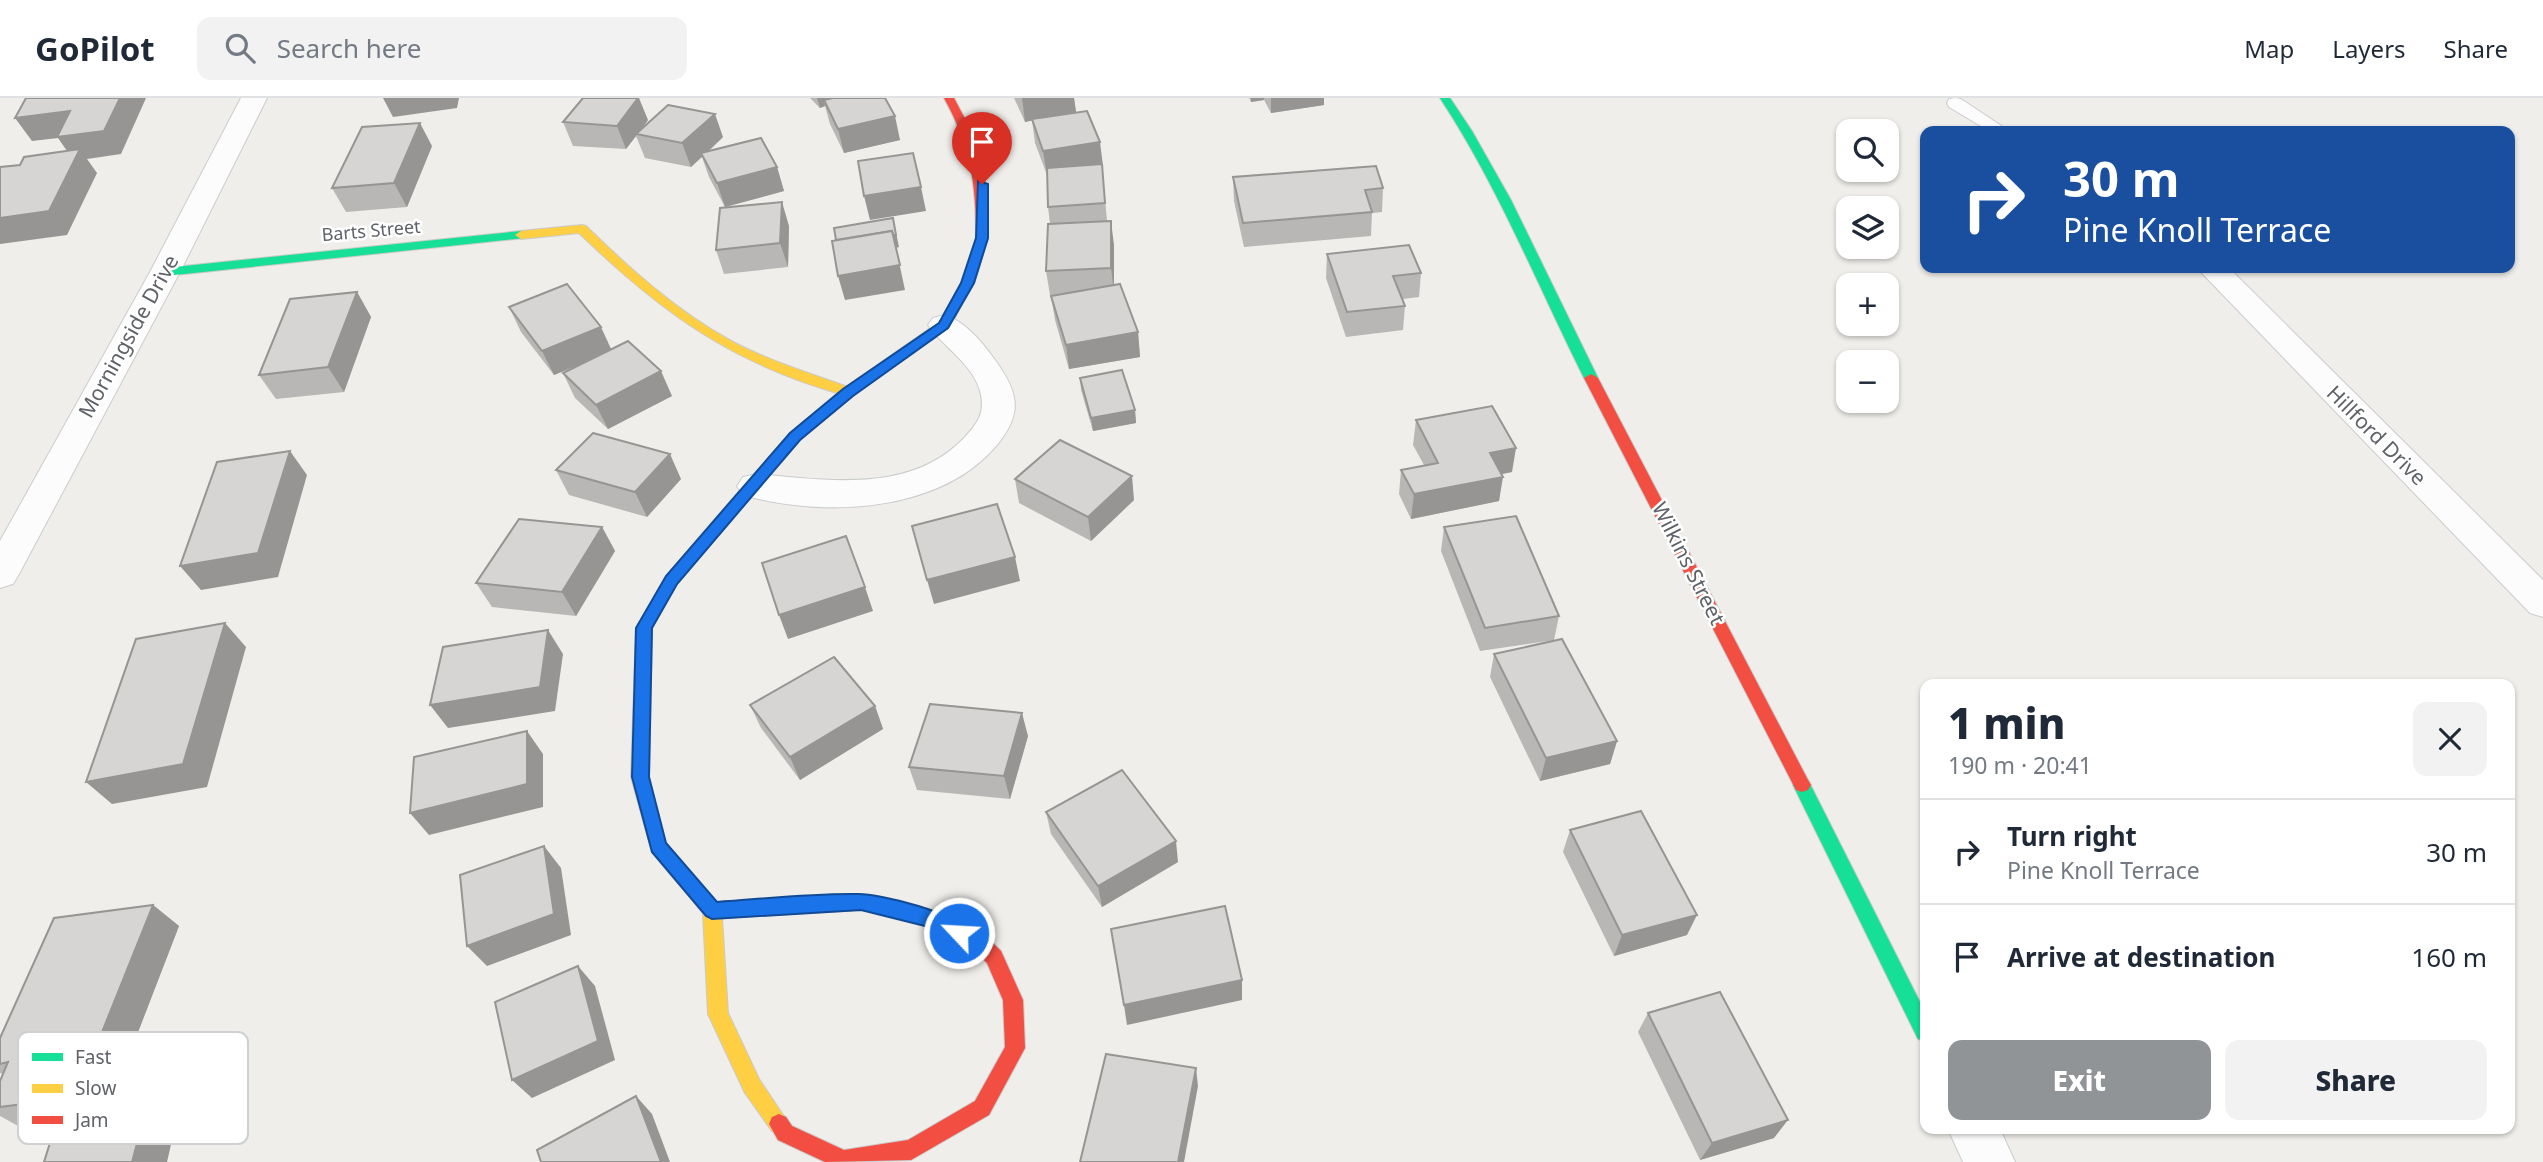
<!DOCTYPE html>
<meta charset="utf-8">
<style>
:root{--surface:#fff;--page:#f2f2f3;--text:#1f2937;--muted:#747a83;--line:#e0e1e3;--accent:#919496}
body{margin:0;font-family:"Noto Sans",sans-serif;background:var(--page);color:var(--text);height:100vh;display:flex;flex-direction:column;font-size:26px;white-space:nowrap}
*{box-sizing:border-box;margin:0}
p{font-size:23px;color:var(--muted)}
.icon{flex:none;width:38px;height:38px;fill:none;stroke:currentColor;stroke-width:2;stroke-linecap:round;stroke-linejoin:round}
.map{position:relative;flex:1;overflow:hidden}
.sheet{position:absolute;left:1920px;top:581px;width:595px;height:455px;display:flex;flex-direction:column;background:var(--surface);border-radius:14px;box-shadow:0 2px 5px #0004}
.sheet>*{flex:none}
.top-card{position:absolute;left:1920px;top:28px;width:595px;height:147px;border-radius:14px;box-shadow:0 2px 5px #0004;background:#1a4fa0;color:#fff;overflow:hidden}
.controls{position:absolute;left:1836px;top:21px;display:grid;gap:14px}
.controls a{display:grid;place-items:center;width:63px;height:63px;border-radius:14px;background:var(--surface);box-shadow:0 2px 5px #0004;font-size:35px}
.pin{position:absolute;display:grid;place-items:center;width:60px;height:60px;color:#fff;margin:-72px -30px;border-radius:50% 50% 50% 0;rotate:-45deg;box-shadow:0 0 7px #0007}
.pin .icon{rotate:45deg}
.me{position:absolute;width:77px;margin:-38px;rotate:295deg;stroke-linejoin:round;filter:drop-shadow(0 0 5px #0008)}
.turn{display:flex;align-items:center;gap:24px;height:147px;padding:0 28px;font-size:32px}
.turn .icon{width:91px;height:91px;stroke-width:2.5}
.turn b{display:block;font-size:49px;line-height:60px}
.round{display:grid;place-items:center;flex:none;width:74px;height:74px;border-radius:14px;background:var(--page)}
.overview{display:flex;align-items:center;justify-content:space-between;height:119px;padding:0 28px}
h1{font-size:42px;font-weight:800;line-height:52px}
.cta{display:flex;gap:14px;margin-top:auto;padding:14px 28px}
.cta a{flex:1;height:80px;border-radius:14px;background:var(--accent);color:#fff;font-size:28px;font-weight:800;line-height:80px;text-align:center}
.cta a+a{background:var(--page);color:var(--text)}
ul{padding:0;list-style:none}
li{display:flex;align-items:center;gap:21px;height:105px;padding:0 28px;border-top:2px solid var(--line)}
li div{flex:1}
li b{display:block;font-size:26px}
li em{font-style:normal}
header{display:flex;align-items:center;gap:42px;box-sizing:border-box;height:98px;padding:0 35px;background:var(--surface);border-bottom:2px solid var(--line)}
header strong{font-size:33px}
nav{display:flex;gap:38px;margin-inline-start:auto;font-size:24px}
.search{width:490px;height:63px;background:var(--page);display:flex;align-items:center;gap:18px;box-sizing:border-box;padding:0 24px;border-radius:14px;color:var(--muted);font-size:26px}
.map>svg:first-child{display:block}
</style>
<header>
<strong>GoPilot</strong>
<div class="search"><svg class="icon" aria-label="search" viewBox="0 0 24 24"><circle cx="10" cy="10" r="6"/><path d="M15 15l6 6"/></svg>Search here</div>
<nav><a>Map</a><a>Layers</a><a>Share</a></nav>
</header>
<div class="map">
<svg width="2543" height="1064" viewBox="0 0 2543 1064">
<rect width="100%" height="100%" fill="#efeeea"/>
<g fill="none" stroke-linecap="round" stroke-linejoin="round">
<g stroke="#cbcccc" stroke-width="2">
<polygon id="lane" points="1955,0 1961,1 2009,33 1989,33 1949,9 1947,5 1949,1"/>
</g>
<g stroke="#cbcccc" stroke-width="2">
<g id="street">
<polygon points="241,0 267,0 180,174 19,476 13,486 0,490 0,443 150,174"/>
<polygon points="2197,170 2229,170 2543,482 2543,519 2530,515"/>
<path d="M944 217C964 222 983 245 995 262 1019 295 1023 315 997 347 940 415 823 420 743 397L737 388 743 379C761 374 781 379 800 380 859 385 921 385 964 340 978 325 986 314 980 293 972 265 944 250 928 227L933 220Z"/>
<polygon points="1948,1031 2000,1031 2015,1064 1963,1064"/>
</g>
</g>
<g stroke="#cacacb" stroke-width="2">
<g id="fast">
<path d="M1440 0H1450L1472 33 1511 102 1598 280 1596 283 1591 284 1584 280C1537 186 1498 88 1440 0Z"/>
<polygon points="521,133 527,137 525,140 165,178 159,174 165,170"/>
<polygon points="982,136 988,140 974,185 949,230 853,297 800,341 740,412 730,412 728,408 730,404 790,335 843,291 939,224 962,185 976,140"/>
<polygon points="1802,680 1808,682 1925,914 1925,943 1918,941 1793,687 1796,682"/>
</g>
</g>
<g stroke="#cacacb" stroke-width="2">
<g id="slow">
<path d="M582 127 586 128C631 172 678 214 733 244 771 264 813 276 853 291L855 294 848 298C734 267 663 216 579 135L521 141 515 137 521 133Z"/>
<polygon points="735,403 742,408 740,412 677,486 652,530 649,679 666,746 716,804 861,796 867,798 870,804 867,810 861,812 722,820 728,915 759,981 789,1026 786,1033 779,1036 772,1033 745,995 708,916 703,815 652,754 631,679 636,530 667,478 730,404"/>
</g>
</g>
<g stroke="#cacacb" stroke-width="2">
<g id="jam">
<path d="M944 0H954L973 36 983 67 987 100 986 143 982 144 976 140C976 85 971 49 944 0Z"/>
<polygon points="1591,276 1598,280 1808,682 1811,687 1808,692 1802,694 1796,692 1584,280"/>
<polygon points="861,796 937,814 989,841 1001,853 1023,902 1025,950 989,1017 911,1062 825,1064 778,1042 769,1026 772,1019 779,1016 786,1019 792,1028 844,1052 908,1042 975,1003 1005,949 1003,902 987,865 975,853 933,829 855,810 852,804 855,798"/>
</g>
</g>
<use href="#lane" fill="#fdfcfc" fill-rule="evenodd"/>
<use href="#street" fill="#fdfcfc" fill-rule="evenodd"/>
<use href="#fast" fill="#16e098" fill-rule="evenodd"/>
<use href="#slow" fill="#ffcf43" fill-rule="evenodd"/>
<use href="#jam" fill="#f24e42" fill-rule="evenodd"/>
</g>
<g fill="#b8b7b5">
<polygon points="810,0 885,0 900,42 844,55 830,26 825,8 820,10"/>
<polygon points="1014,0 1074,0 1076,14 1103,68 1102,68 1107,123 1114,147 1114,187 1138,234 1140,259 1069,271 1055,222 1051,198 1058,197 1050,197 1046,173 1050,126 1048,109 1047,77 1035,45 1032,22 1025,24"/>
<polygon points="1249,0 1324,0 1324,7 1271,15 1264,2 1251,4"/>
<polygon points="648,22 641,32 723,39 708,54 777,69 784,93 725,109 709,79 702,59 691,69 645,60 636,38 626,51 573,48 563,24"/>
<polygon points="432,48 407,109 346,114 332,90"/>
<polygon points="1233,79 1383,90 1382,114 1372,115 1371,138 1244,149 1234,103"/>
<polygon points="789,128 788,169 724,176 716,152"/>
<polygon points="1327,156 1421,175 1419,199 1403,201 1405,208 1403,232 1346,239 1326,180"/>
<polygon points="357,194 371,219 344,294 276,301 259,277"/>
<polygon points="509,209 612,251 672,298 608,331 575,300 563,275 584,265 554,277 521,234"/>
<polygon points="1080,280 1135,312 1136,325 1093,333 1081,292"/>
<polygon points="1416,322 1512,374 1502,376 1499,403 1411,421 1399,396 1401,372 1424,367 1413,347"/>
<polygon points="556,372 681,381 647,419 569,397"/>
<polygon points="1015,381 1134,402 1091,443 1019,405"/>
<polygon points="602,429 615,453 576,518 492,509 476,485"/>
<polygon points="1444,429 1559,518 1554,542 1480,553 1441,453"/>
<polygon points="1494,556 1617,643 1610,666 1540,683 1490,579"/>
<polygon points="750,607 875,608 883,631 800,682 761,630"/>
<polygon points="1028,638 1010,701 917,692 909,669"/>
<polygon points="1046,714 1178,764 1102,809 1051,736"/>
<polygon points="1570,732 1687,837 1614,858 1563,754"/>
<polygon points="153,807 179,828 106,1017 20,1029 0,1018 0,983 3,976 0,975 0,940"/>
<polygon points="1648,915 1774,1040 1700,1062 1638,934"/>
</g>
<g fill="#969594">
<polygon points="120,0 146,0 121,56 87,61 97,75 67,137 0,146 0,108 74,63 58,40 32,43 15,20 70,13"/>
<polygon points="383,0 459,0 457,10 393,19"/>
<polygon points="638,0 639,0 648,22 637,37 636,36 636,38 626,51 617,28"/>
<polygon points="817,0 851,0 824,2 825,8 820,10"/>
<polygon points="1022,0 1074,0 1076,14 1025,24"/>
<polygon points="1251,0 1264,0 1264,2 1251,4"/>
<polygon points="1271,0 1324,0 1324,7 1271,15"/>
<polygon points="715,16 723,39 691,69 682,45"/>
<polygon points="895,18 900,42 844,55 838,31"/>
<polygon points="420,25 432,48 407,109 394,85"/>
<polygon points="1100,44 1103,68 1102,68 1108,129 1102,68 1047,77 1043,53"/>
<polygon points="777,69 784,93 725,109 717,85"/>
<polygon points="921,89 926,113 870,122 864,98"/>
<polygon points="782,104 789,128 788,169 780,145"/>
<polygon points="893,120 899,149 896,150 905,192 845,202 838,178"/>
<polygon points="1111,123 1114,147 1114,194 1111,170"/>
<polygon points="357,194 371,219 344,294 328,269"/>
<polygon points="601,229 612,253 554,277 542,253"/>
<polygon points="1138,234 1140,259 1069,271 1066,247"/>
<polygon points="661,273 672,298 608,331 596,307"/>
<polygon points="1135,312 1136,325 1093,333 1091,320"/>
<polygon points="1516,350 1512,374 1486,379 1490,355"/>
<polygon points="290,353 307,377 278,479 201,492 180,468"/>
<polygon points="670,356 681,381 647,419 635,394"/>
<polygon points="1132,378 1134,402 1091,443 1088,419"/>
<polygon points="1503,379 1499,403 1411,421 1414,396"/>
<polygon points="602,429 615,453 576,518 562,494"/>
<polygon points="1015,459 1020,483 934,506 927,482"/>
<polygon points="865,489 873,513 788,541 779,517"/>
<polygon points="225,525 246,549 207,689 112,706 86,684"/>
<polygon points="548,532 563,556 555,613 448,630 430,607"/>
<polygon points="875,608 883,631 800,682 790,659"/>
<polygon points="1022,615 1028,638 1010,701 1004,678"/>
<polygon points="527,633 543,656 543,709 429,737 410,715"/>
<polygon points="1617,643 1610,666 1540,683 1546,660"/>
<polygon points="1176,743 1178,764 1102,809 1098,788"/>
<polygon points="544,748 561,770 571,837 487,868 467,848"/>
<polygon points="153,807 179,828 106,1017 76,999"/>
<polygon points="1697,817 1687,837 1614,858 1622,837"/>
<polygon points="578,868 595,888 615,962 532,1000 512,982"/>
<polygon points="1242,882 1242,902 1127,927 1124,907"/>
<polygon points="1196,970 1198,988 1184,1064 1178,1064"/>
<polygon points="636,998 652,1016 670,1064 661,1064"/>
<polygon points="146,1012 175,1029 167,1064 132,1064"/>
<polygon points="1788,1022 1774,1040 1700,1062 1712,1045"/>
</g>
<g fill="#d6d5d3" stroke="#969594" stroke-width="2">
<polygon points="26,0 120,0 104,33 57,39 70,13 15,20"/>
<polygon points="583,0 638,0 617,28 563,24"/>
<polygon points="833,0 885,0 895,18 838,31 824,2"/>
<polygon points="668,7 715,16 682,45 636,36"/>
<polygon points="1087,13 1100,44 1043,53 1032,21"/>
<polygon points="420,25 394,85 332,90 362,29"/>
<polygon points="761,40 777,69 717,85 701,55"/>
<polygon points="80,51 49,113 0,120 0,69 20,67 24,59"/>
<polygon points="913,55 921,89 864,98 858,63"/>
<polygon points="1102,66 1105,105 1048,109 1047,70"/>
<polygon points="1376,68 1383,90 1365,92 1372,114 1243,125 1233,79"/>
<polygon points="782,104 780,145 716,152 720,110"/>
<polygon points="893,120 896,137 893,137 892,133 836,142 834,130"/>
<polygon points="1111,123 1111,170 1046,173 1048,126"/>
<polygon points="892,133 900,167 838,178 832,143"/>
<polygon points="1409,147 1421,175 1393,178 1405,208 1347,214 1327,156"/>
<polygon points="567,186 601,229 542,253 509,209"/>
<polygon points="1120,186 1138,234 1066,247 1051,198"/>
<polygon points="357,194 328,269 259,277 290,201"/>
<polygon points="628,243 661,273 596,307 563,275"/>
<polygon points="1122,272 1135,312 1091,320 1080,280"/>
<polygon points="1492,308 1516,350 1490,355 1503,379 1414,396 1401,372 1438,365 1416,322"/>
<polygon points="593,335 670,356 635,394 556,372"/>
<polygon points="1060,342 1132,378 1088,419 1015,381"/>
<polygon points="290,353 258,455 180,468 217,364"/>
<polygon points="997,406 1015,459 927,482 912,428"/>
<polygon points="1516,418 1559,518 1485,530 1444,429"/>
<polygon points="519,421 602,429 562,494 476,485"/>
<polygon points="846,438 865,489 779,517 762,465"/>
<polygon points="225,525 183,666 86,684 136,541"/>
<polygon points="548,532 540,589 430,607 443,549"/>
<polygon points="1562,541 1617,643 1546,660 1494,556"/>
<polygon points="834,559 875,608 790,659 750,607"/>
<polygon points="930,606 1022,615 1004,678 909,669"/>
<polygon points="527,633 527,686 410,715 414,659"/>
<polygon points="1122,672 1176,743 1098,788 1046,714"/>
<polygon points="1641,713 1697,817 1622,837 1570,732"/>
<polygon points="544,748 554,816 467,848 460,777"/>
<polygon points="153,807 76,999 0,1009 0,983 8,964 0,966 0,940 54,820"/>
<polygon points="1225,808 1242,882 1124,907 1111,831"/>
<polygon points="578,868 598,943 512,982 495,904"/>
<polygon points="1720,894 1788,1022 1712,1045 1648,915"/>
<polygon points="1106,956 1196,970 1178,1064 1080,1064"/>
<polygon points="636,998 661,1064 541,1064 537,1052"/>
<polygon points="146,1012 132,1064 44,1064 54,1032"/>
</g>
<path fill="#1a73e8" stroke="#114b97" stroke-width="2" d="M978 83 988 86V140L974 185 948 230 853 298 800 342 677 486 652 530 649 679 666 745 717 804C763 801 811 795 858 796 880 796 960 815 969 835L966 841 959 843 933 830 861 812 712 821 706 818 652 754 632 679 636 530 666 478 790 335 843 291 939 225 961 185 976 140Z"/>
<g text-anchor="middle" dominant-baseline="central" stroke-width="5" stroke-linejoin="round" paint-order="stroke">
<g font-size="18" fill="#5f6368" stroke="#fff">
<text transform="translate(371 132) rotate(-5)">Barts Street</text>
</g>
<g font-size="21" fill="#5f6368" stroke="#fff">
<text transform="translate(128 238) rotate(-61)">Morningside Drive</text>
<text transform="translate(2377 337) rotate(45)">Hillford Drive</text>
<text transform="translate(1689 465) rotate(63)">Wilkins Street</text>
</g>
</g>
<rect x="18" y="934" width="230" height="112" rx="10" fill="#fff" stroke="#cfd0d2" stroke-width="2"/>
<rect x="32" y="955" width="31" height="8" fill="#16e098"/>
<rect x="32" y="986" width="31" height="9" fill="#ffcf43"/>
<rect x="32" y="1018" width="31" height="8" fill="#f24e42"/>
<g font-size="19" fill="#5f6368">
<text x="75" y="966">Fast</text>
<text x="75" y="997">Slow</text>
<text x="75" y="1029">Jam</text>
</g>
</svg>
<div class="controls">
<a><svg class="icon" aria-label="search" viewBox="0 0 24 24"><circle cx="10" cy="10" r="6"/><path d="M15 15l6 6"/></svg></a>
<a><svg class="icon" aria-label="layers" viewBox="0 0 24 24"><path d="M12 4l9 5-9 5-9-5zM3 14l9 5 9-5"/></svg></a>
<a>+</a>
<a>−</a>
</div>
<div class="pin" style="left:982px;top:86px;background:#d93025"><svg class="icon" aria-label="arrive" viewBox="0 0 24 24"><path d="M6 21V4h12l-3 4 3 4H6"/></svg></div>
<svg class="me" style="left:959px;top:835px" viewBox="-20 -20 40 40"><circle r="17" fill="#1a73e8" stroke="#fff" stroke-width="3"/><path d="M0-11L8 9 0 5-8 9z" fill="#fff"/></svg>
<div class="top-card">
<div class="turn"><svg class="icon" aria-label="right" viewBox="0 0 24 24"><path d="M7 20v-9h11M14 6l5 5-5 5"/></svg><div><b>30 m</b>Pine Knoll Terrace</div></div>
</div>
<section class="sheet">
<div class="overview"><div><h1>1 min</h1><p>190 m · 20:41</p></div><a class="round"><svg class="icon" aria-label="close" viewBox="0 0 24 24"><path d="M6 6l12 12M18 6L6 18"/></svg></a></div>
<ul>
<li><svg class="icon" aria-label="right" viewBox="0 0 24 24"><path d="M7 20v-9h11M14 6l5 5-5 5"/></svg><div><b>Turn right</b><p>Pine Knoll Terrace</p></div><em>30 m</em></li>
<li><svg class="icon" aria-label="arrive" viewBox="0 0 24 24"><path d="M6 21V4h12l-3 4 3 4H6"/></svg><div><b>Arrive at destination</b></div><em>160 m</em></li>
</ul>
<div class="cta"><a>Exit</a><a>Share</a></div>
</section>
</div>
